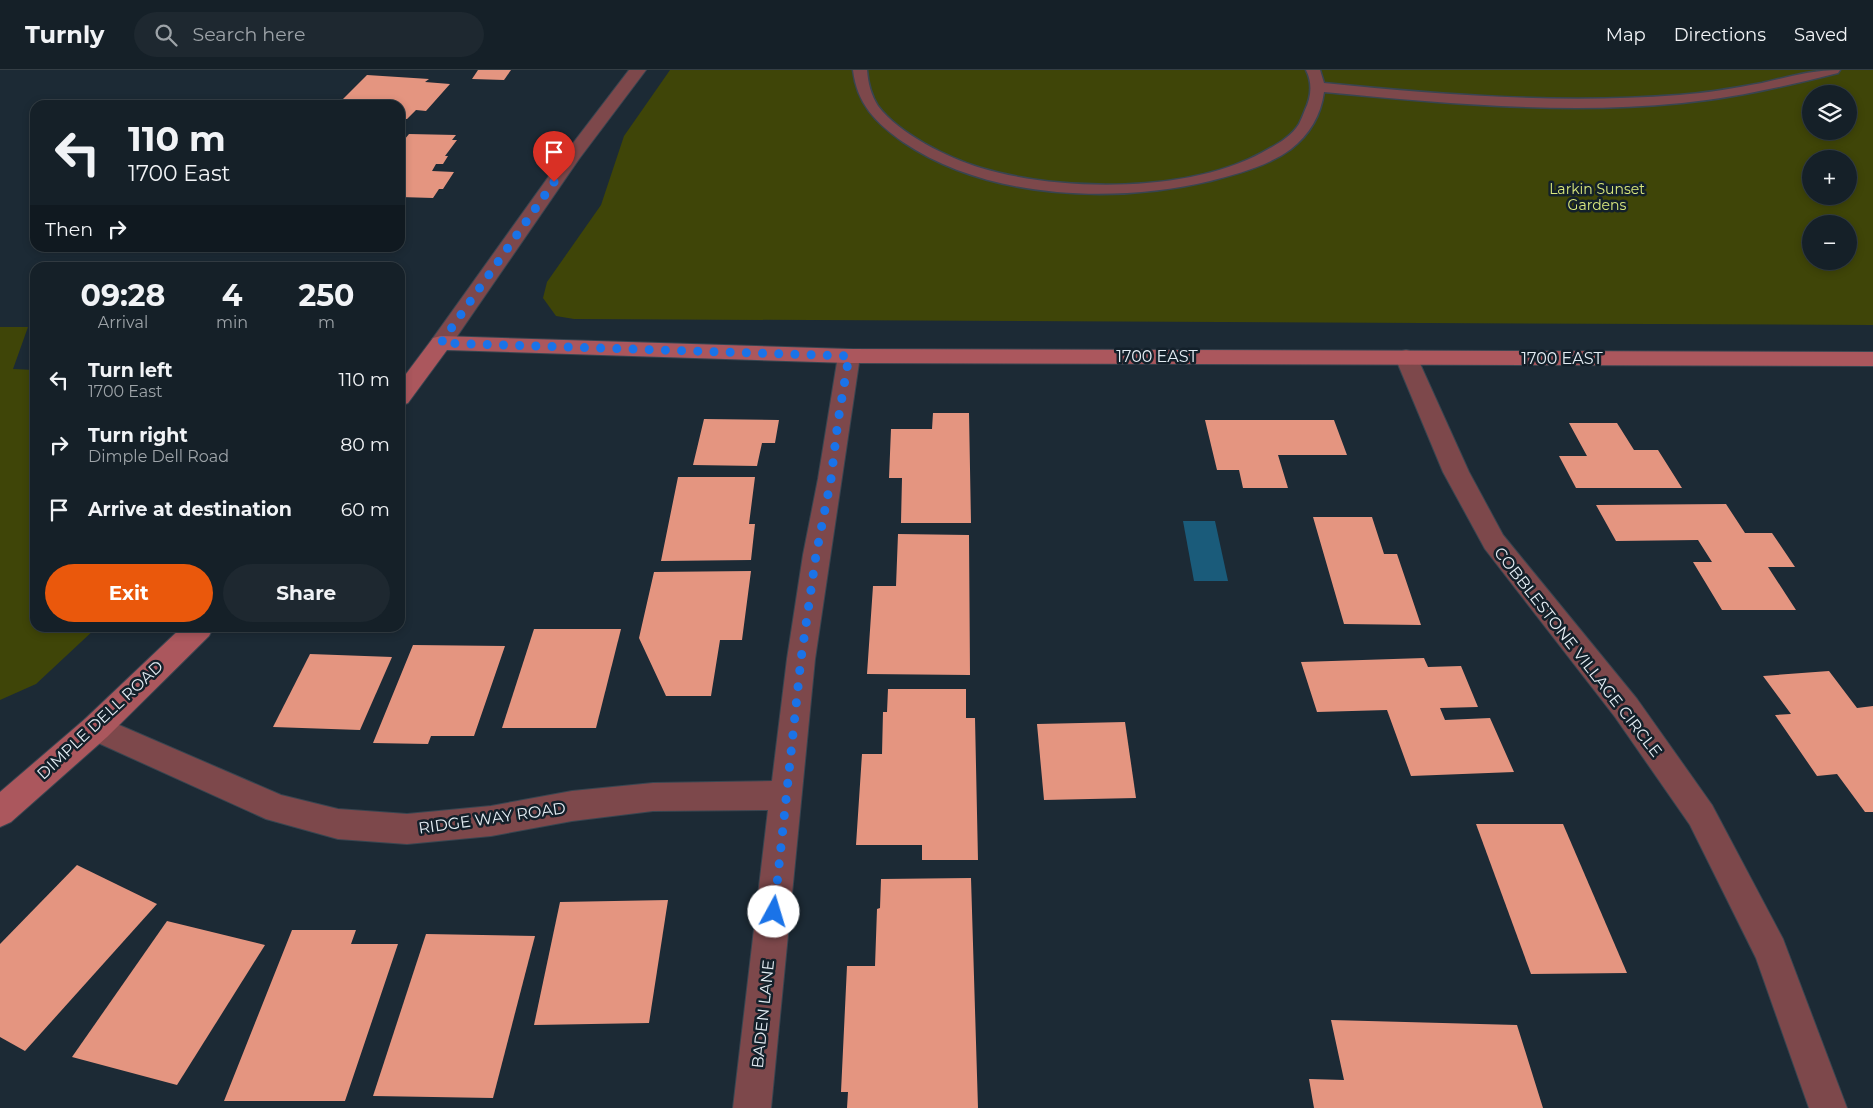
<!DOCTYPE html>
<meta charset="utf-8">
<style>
:root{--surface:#152028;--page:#1e2830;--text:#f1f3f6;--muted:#9da3a8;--line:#343e45;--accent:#ea580c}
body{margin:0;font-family:Montserrat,sans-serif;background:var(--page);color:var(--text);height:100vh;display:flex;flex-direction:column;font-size:19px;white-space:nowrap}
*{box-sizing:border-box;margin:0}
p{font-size:16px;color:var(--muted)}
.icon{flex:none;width:28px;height:28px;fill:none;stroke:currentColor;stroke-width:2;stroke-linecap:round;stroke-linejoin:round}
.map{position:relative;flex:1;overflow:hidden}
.details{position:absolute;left:30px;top:192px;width:375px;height:370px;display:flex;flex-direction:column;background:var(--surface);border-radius:15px;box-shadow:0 2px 8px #0003,0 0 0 1px var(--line)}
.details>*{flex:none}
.guide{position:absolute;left:30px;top:30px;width:375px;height:152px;border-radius:15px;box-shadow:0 2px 8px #0003,0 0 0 1px var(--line);background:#152028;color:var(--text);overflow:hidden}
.controls{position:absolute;left:1802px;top:15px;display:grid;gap:10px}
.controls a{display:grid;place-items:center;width:55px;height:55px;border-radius:50%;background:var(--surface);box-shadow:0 2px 8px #0003,0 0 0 1px var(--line);font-size:25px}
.pin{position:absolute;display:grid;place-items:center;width:42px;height:42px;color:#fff;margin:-51px -21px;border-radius:50% 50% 50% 0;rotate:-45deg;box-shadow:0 0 5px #0007}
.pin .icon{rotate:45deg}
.me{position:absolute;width:55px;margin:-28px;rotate:6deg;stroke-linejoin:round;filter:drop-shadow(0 0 4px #0008)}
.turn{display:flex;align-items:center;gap:18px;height:105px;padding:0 15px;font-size:22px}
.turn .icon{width:65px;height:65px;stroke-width:2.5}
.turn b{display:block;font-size:35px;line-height:42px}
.then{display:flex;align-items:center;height:48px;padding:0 15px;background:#0003;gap:10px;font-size:19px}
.eta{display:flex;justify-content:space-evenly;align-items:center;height:85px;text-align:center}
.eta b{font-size:30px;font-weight:700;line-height:35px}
.action{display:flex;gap:10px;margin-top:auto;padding:10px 15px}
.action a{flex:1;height:58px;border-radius:30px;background:var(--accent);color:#fff;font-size:20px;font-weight:700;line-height:58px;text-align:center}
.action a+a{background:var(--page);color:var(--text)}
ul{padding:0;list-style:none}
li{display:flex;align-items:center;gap:15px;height:65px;padding:0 15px}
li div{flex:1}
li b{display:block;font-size:19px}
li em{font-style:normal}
header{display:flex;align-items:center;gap:30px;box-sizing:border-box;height:70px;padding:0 25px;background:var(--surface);border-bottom:1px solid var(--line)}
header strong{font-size:24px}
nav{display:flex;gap:28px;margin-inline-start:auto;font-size:18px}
.search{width:350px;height:45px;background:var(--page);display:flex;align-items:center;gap:12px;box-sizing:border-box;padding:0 18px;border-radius:28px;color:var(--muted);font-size:19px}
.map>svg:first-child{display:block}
</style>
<header>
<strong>Turnly</strong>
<div class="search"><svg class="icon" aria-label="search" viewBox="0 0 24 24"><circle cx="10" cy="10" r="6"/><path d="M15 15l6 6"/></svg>Search here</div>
<nav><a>Map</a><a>Directions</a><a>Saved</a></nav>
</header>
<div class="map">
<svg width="1873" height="1038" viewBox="0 0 1873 1038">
<rect width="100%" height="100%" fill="#1c2a35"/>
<g fill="#3f4508" fill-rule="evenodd">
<path d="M670 0H1873V255L574 249 556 246 543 228 547 212 601 135 624 66ZM1811 24H1849V61H1811ZM1811 89H1849V126H1811ZM1811 154H1849V191H1811Z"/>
<polygon points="0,257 28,257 13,299 35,300 35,558 96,558 36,614 0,630"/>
</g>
<polygon fill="#1a5b7a" points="1183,451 1215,451 1228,511 1194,511"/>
<g fill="#e49580">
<polygon points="478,0 511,0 504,10 472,9"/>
<polygon points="367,5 429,9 425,12 450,14 426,41 416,40 407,49 400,49 400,35 339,33"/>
<polygon points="409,64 456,65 452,70 457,70 445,86 448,86 443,94 436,94 432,101 454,102 443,119 439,119 433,128 400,127 400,75"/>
<polygon points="933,343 969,343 971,453 901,453 902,408 889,408 891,359 932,359"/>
<polygon points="704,349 779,350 775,373 762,373 757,396 693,395"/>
<polygon points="1205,350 1334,350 1347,385 1278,385 1288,418 1243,418 1239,400 1217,400"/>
<polygon points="1569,353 1617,353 1634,380 1658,380 1682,418 1576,418 1559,386 1587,386"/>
<polygon points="678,407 755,407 749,454 755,454 751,490 661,491"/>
<polygon points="1726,434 1745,463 1772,463 1795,497 1768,497 1796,540 1722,540 1693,492 1712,492 1698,470 1616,471 1596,435"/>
<polygon points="1313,447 1372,447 1384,484 1397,484 1421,555 1344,554"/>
<polygon points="898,464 969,465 970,605 867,604 873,516 896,516"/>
<polygon points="751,501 742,570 720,570 711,626 666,626 639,568 654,502"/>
<polygon points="534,559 621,559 596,658 502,658"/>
<polygon points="413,575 505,576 474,666 431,666 428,674 373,673"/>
<polygon points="310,584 392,587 360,660 273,657"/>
<polygon points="1424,588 1428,597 1461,596 1478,637 1440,638 1445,650 1490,648 1514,702 1411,706 1387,640 1317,642 1301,592"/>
<polygon points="1829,601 1857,638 1873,636 1873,742 1865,742 1837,704 1817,706 1775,645 1791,644 1763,606"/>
<polygon points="888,619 966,619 966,648 975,648 978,790 922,790 922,775 856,775 862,684 882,684 883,642 887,642"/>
<polygon points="1125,652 1136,728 1044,730 1037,654"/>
<polygon points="1476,754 1563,754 1627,903 1531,904"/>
<polygon points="77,795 157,834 25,981 0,967 0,874"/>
<polygon points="971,808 978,1038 847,1038 848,1022 841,1022 847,896 875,896 877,839 880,838 881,809"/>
<polygon points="668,830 649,953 534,955 560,832"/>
<polygon points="167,851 265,875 177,1015 72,987"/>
<polygon points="292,860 356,860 351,874 398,874 345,1031 224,1031"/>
<polygon points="426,864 535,866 493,1028 373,1026"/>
<polygon points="1331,950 1517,955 1543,1038 1314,1038 1309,1009 1344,1010"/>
</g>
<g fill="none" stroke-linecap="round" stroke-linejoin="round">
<g stroke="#384550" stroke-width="3">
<path id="service" d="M853 0H867C868 13 871 25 878 36 899 64 948 88 981 98 1061 122 1189 123 1263 82 1276 75 1291 67 1299 54 1301 50 1303 45 1305 40 1311 27 1313 14 1306 0H1320L1324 13C1443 25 1560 34 1679 25 1707 23 1735 18 1762 13 1789 7 1811 0 1840 0L1838 3C1786 16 1735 28 1682 33 1563 45 1443 33 1324 22 1321 45 1309 65 1291 79 1268 96 1237 104 1210 111 1113 134 987 129 903 72 876 53 857 34 853 0Z"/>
</g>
<g stroke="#384550" stroke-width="2">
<g id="minor">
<polygon points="849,279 857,281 860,286 815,589 771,1038 733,1038 768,740 653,741 572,751 491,766 407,774 338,769 266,749 85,667 81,658 85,649 96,645 281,725 338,739 407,744 491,736 572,721 653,713 772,711 787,589 803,485 818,409 838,286 841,281"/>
<polygon points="1406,280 1414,282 1417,287 1469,402 1503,465 1637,629 1712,735 1783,869 1847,1038 1809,1038 1756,888 1690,755 1615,647 1485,479 1443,402 1395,287 1398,282"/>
</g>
</g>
<g stroke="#384550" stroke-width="2">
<polygon id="tertiary" points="629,0 646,0 579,89 449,278 441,280 433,278 430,273 433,268 567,81"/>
</g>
<g stroke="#384550" stroke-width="2">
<g id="secondary">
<polygon points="441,266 849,279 1873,282 1873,296 849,293 447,280 408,333 400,336 400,312 433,268"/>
<polygon points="181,558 213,558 209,566 107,667 11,752 0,757 0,722 85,649"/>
</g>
</g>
<use href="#service" fill="#7d484b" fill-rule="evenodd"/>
<use href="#minor" fill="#7d484b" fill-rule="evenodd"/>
<use href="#tertiary" fill="#7d484b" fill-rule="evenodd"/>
<use href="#secondary" fill="#ab575d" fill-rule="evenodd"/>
</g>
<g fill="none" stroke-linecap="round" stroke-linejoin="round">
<polyline stroke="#1a73e8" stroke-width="9" stroke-dasharray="0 16.2" points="554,112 441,273 849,286 838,351 831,409 816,485 801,589 774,842"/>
</g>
<g text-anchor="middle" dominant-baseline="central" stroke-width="5" stroke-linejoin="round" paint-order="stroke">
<g font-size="14" fill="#dae87e" stroke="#13202a">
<text x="1597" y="119">Larkin Sunset<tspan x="1597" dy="16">Gardens</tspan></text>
</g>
<g font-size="16" fill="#e4edf4" stroke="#13202a">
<text x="1157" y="286">1700 EAST</text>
<text x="1562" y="288">1700 EAST</text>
<text transform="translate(1578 582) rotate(52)">COBBLESTONE VILLAGE CIRCLE</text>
<text transform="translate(100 650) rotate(-43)">DIMPLE DELL ROAD</text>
<text transform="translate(492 748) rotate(-8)">RIDGE WAY ROAD</text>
<text transform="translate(763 944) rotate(-84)">BADEN LANE</text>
</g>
</g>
</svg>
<div class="controls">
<a><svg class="icon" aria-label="layers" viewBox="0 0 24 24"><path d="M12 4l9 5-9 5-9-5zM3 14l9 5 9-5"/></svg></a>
<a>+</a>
<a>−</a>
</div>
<div class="pin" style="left:554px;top:112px;background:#d93025"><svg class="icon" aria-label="arrive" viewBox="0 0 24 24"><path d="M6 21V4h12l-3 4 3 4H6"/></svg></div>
<svg class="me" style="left:774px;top:842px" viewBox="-20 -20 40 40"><circle r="19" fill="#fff"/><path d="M0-13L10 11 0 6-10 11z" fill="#1a73e8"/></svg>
<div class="guide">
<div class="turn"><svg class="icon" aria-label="left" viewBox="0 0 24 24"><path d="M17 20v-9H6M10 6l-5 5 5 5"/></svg><div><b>110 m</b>1700 East</div></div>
<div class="then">Then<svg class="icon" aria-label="right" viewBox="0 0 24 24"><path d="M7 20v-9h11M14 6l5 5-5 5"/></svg></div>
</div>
<section class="details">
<div class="eta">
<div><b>09:28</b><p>Arrival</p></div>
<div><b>4</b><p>min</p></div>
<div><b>250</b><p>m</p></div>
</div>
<ul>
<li><svg class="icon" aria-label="left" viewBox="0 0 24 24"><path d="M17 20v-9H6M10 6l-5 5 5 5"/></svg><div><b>Turn left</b><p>1700 East</p></div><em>110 m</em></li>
<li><svg class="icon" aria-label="right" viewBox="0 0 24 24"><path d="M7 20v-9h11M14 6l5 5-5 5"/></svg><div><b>Turn right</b><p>Dimple Dell Road</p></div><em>80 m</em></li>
<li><svg class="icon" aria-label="arrive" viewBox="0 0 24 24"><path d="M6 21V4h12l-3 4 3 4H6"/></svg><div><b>Arrive at destination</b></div><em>60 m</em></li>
</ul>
<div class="action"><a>Exit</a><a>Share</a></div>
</section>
</div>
